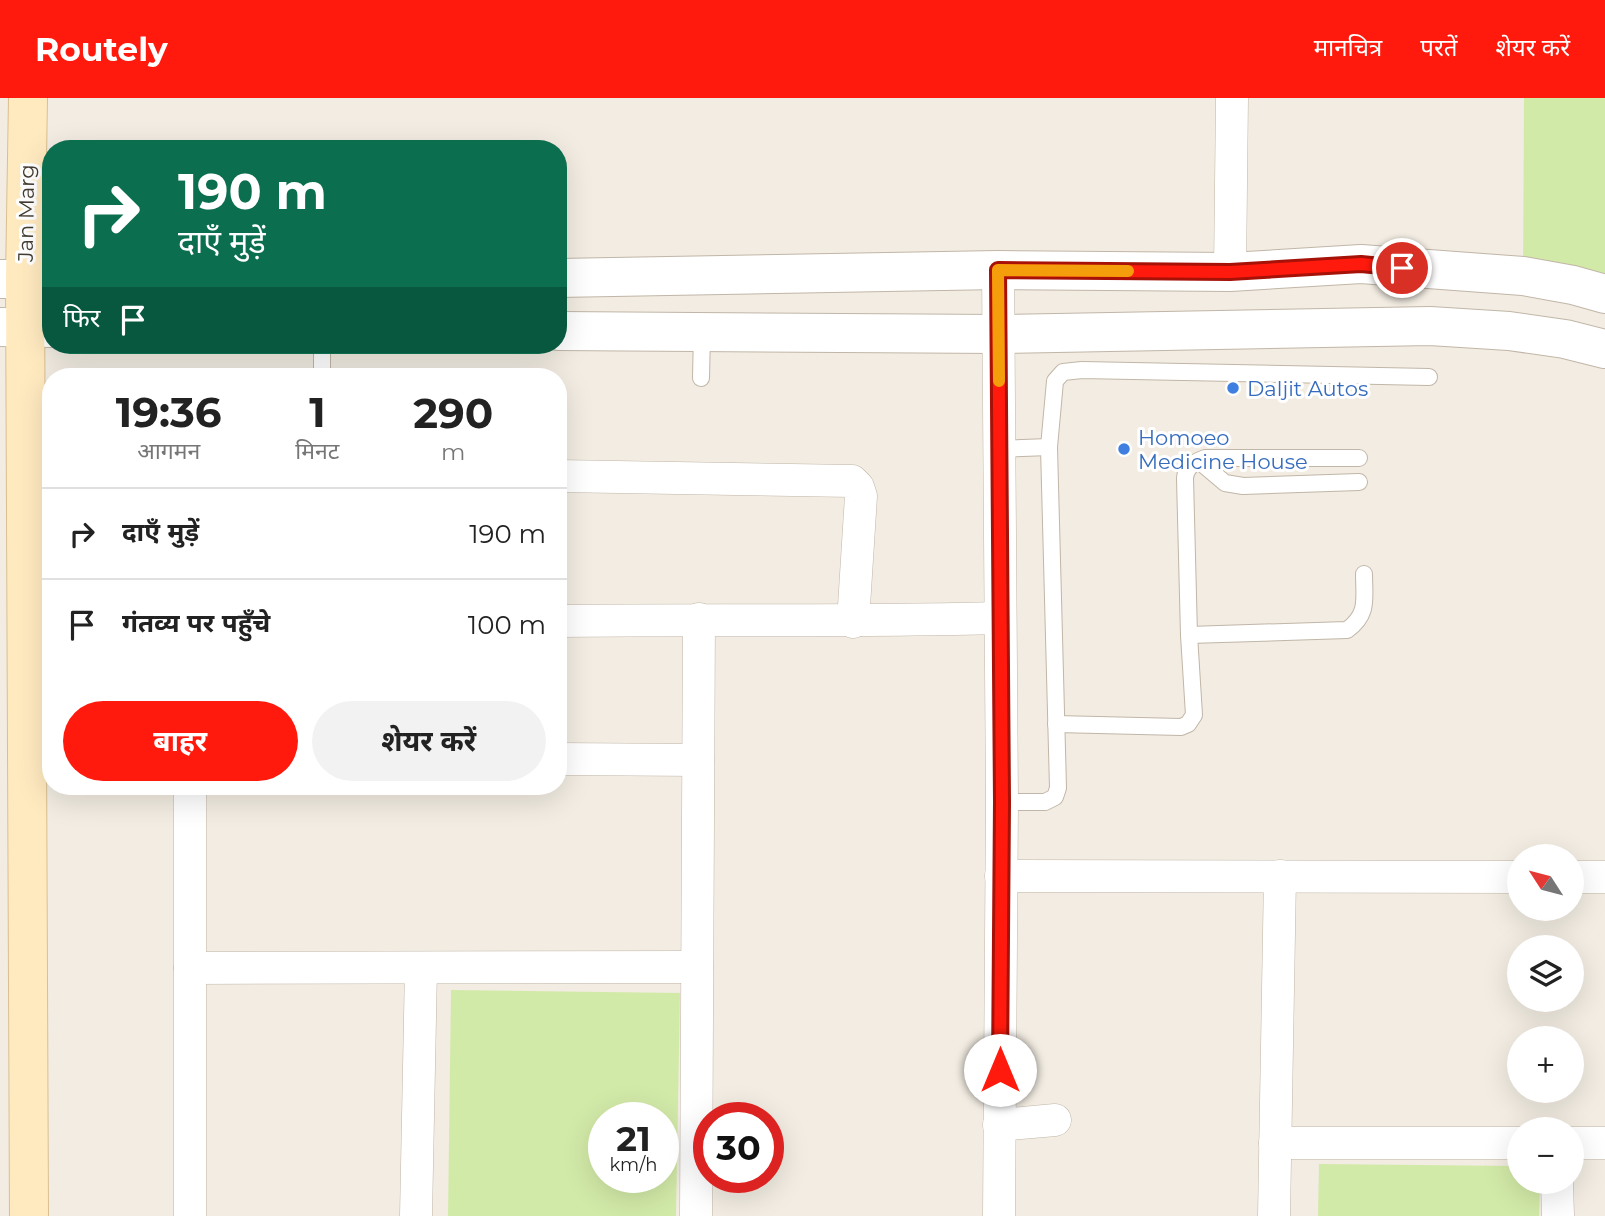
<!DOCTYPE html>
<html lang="hi">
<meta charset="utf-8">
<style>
:root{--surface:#fff;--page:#f2f2f2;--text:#222;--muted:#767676;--line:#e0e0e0;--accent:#ff1a0d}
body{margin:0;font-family:Montserrat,"Noto Sans Devanagari",sans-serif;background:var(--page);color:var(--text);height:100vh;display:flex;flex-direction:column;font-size:26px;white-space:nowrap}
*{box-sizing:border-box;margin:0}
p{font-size:23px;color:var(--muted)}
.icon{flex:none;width:38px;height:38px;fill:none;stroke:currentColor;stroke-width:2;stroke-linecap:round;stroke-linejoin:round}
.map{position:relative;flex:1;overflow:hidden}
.panel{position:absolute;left:42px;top:270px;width:525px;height:427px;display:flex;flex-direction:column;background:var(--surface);border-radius:28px;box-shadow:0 7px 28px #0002}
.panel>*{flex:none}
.top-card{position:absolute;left:42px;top:42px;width:525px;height:214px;border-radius:28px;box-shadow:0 7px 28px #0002;background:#0b6e4f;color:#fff;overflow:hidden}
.needle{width:46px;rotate:306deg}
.controls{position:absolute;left:1507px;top:746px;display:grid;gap:14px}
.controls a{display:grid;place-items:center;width:77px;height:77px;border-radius:50%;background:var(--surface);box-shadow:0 7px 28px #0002;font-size:35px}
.speed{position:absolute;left:588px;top:1004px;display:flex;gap:14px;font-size:35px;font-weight:700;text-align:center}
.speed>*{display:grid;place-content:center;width:91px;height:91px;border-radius:50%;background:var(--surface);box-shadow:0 7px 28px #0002;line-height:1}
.speed small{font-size:18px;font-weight:400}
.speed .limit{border:10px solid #d22;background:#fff;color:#111}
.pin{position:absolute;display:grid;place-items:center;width:60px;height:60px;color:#fff;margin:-30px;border:4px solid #fff;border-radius:50%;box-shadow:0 2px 7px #0007}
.me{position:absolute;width:77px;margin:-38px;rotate:0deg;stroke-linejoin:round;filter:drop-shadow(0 0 5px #0008)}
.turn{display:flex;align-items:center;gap:24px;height:147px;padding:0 21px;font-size:32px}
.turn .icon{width:91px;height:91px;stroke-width:2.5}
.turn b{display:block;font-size:49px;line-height:60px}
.then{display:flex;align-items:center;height:66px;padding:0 21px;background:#0003;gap:14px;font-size:26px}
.eta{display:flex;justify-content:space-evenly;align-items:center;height:119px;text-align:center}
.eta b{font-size:42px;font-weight:700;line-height:49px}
.action{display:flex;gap:14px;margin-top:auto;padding:14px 21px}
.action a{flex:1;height:80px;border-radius:42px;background:var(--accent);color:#fff;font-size:28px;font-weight:700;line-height:80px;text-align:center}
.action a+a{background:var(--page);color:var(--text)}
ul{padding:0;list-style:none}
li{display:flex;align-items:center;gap:21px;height:91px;padding:0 21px;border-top:2px solid var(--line)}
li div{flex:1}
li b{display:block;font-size:26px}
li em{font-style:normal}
header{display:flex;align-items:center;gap:42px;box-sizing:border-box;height:98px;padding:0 35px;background:var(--accent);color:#fff}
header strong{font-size:33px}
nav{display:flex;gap:38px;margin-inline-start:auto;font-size:24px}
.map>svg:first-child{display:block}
</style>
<header>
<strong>Routely</strong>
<nav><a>मानचित्र</a><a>परतें</a><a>शेयर करें</a></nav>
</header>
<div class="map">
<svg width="1605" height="1118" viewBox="0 0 1605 1118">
<rect width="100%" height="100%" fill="#f2ece2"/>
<g fill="#d2eaa8" fill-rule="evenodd">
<polygon points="1524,0 1605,0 1605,206 1523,178"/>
<path d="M451 892 680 895 676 1118H448ZM604 1020H663V1080H604Z"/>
<polygon points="1319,1066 1519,1068 1519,1083 1540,1083 1539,1118 1318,1118"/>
</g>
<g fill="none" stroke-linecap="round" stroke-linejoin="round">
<g stroke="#c1b6a7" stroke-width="18">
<g id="service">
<polyline points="322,247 322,278"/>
<polyline points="701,280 702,234"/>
<polyline points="999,351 1049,349"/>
<polyline points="1199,363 1225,385 1243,388 1359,384"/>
<path d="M1189 537 1347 532C1369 516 1364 501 1364 476"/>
<path d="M1056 626 1181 629 1188 626 1194 617 1189 537 1185 380C1186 368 1195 364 1205 360H1359"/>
<polyline points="1002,704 1045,704 1055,699 1058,690 1049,349 1055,283 1063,274 1082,272 1429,279"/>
</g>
</g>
<g stroke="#c1b6a7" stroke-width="33">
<g id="minor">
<polyline points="998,172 1002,704 999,1118"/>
<polyline points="1230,174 1232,0"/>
<polyline points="558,378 852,383 858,389 861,398 853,524"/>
<path d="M558 523C706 521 853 524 1000 520"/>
<polyline points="558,661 698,662"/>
<polyline points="190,688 190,1118"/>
<polyline points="1001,778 1519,779"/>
<polyline points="1572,779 1605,779"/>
<polyline points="190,870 697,869"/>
<polyline points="999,1027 1055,1022"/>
<polyline points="1275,1045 1519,1045"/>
<polyline points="1572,1045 1605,1045"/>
<polyline points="1557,1083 1558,1118"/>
<polyline points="416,1118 421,870"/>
<polyline points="696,1118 699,521"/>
<polyline points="1274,1118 1280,778"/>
</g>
</g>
<g stroke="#c1b6a7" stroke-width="40">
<g id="tertiary">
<polyline points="558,180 998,172 1230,174 1361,166 1523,178 1573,187 1605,196"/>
<polyline points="0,181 51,181"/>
<polyline points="0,229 51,230"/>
<polyline points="558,233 999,236 1430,228 1509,233 1565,241 1605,251"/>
</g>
</g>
<g stroke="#d9bf90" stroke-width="40">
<polyline id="secondary" points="28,0 25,181 29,1118"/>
</g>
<use href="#service" stroke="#fff" stroke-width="16"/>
<use href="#minor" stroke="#fff" stroke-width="32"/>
<use href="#tertiary" stroke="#fff" stroke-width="38"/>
<use href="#secondary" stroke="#ffeac0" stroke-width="38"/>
</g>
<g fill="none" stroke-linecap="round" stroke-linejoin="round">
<g stroke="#a61108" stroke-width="18">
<polyline id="route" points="1000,972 1002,704 998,172 1230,174 1361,166 1402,170"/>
</g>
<use href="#route" stroke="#ff1a0d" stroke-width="12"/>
<polyline stroke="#f59e0b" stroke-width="12" points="999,283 998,172 1128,173"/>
</g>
<g fill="#3f7fe0" stroke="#fff" stroke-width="2.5">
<circle cx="1233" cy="290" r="7"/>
<circle cx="1124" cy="351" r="7"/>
</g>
<g text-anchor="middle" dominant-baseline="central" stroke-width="6" stroke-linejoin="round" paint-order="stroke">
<g font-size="21" fill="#443c32" stroke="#fff">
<text transform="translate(26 115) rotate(-89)">Jan Marg</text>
</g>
<g font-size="21" fill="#366cbe" stroke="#fff" text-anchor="start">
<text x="1247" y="290">Daljit Autos</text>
<text x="1138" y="339">Homoeo<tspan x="1138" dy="24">Medicine House</tspan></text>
</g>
</g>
</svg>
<div class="controls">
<a><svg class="needle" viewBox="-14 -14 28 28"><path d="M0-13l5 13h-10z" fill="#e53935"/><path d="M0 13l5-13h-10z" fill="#767676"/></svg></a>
<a><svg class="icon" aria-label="layers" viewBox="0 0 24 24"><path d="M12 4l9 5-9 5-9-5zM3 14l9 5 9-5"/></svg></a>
<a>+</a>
<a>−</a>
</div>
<div class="speed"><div>21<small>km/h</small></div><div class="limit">30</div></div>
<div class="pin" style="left:1402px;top:170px;background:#d93025"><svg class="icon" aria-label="arrive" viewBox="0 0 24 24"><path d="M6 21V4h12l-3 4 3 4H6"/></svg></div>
<svg class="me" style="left:1000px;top:972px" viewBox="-20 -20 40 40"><circle r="19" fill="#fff"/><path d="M0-13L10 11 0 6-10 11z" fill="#ff1a0d"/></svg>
<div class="top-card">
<div class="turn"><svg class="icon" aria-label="right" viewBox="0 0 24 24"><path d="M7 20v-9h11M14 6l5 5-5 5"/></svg><div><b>190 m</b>दाएँ मुड़ें</div></div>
<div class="then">फिर<svg class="icon" aria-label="arrive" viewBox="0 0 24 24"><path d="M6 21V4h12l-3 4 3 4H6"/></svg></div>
</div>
<section class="panel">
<div class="eta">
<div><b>19:36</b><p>आगमन</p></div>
<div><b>1</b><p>मिनट</p></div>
<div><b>290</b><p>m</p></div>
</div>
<ul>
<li><svg class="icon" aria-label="right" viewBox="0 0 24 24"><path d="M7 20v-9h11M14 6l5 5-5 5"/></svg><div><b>दाएँ मुड़ें</b></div><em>190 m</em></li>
<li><svg class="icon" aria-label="arrive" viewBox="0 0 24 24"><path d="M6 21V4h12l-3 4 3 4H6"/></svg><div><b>गंतव्य पर पहुँचे</b></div><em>100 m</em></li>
</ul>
<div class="action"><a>बाहर</a><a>शेयर करें</a></div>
</section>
</div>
